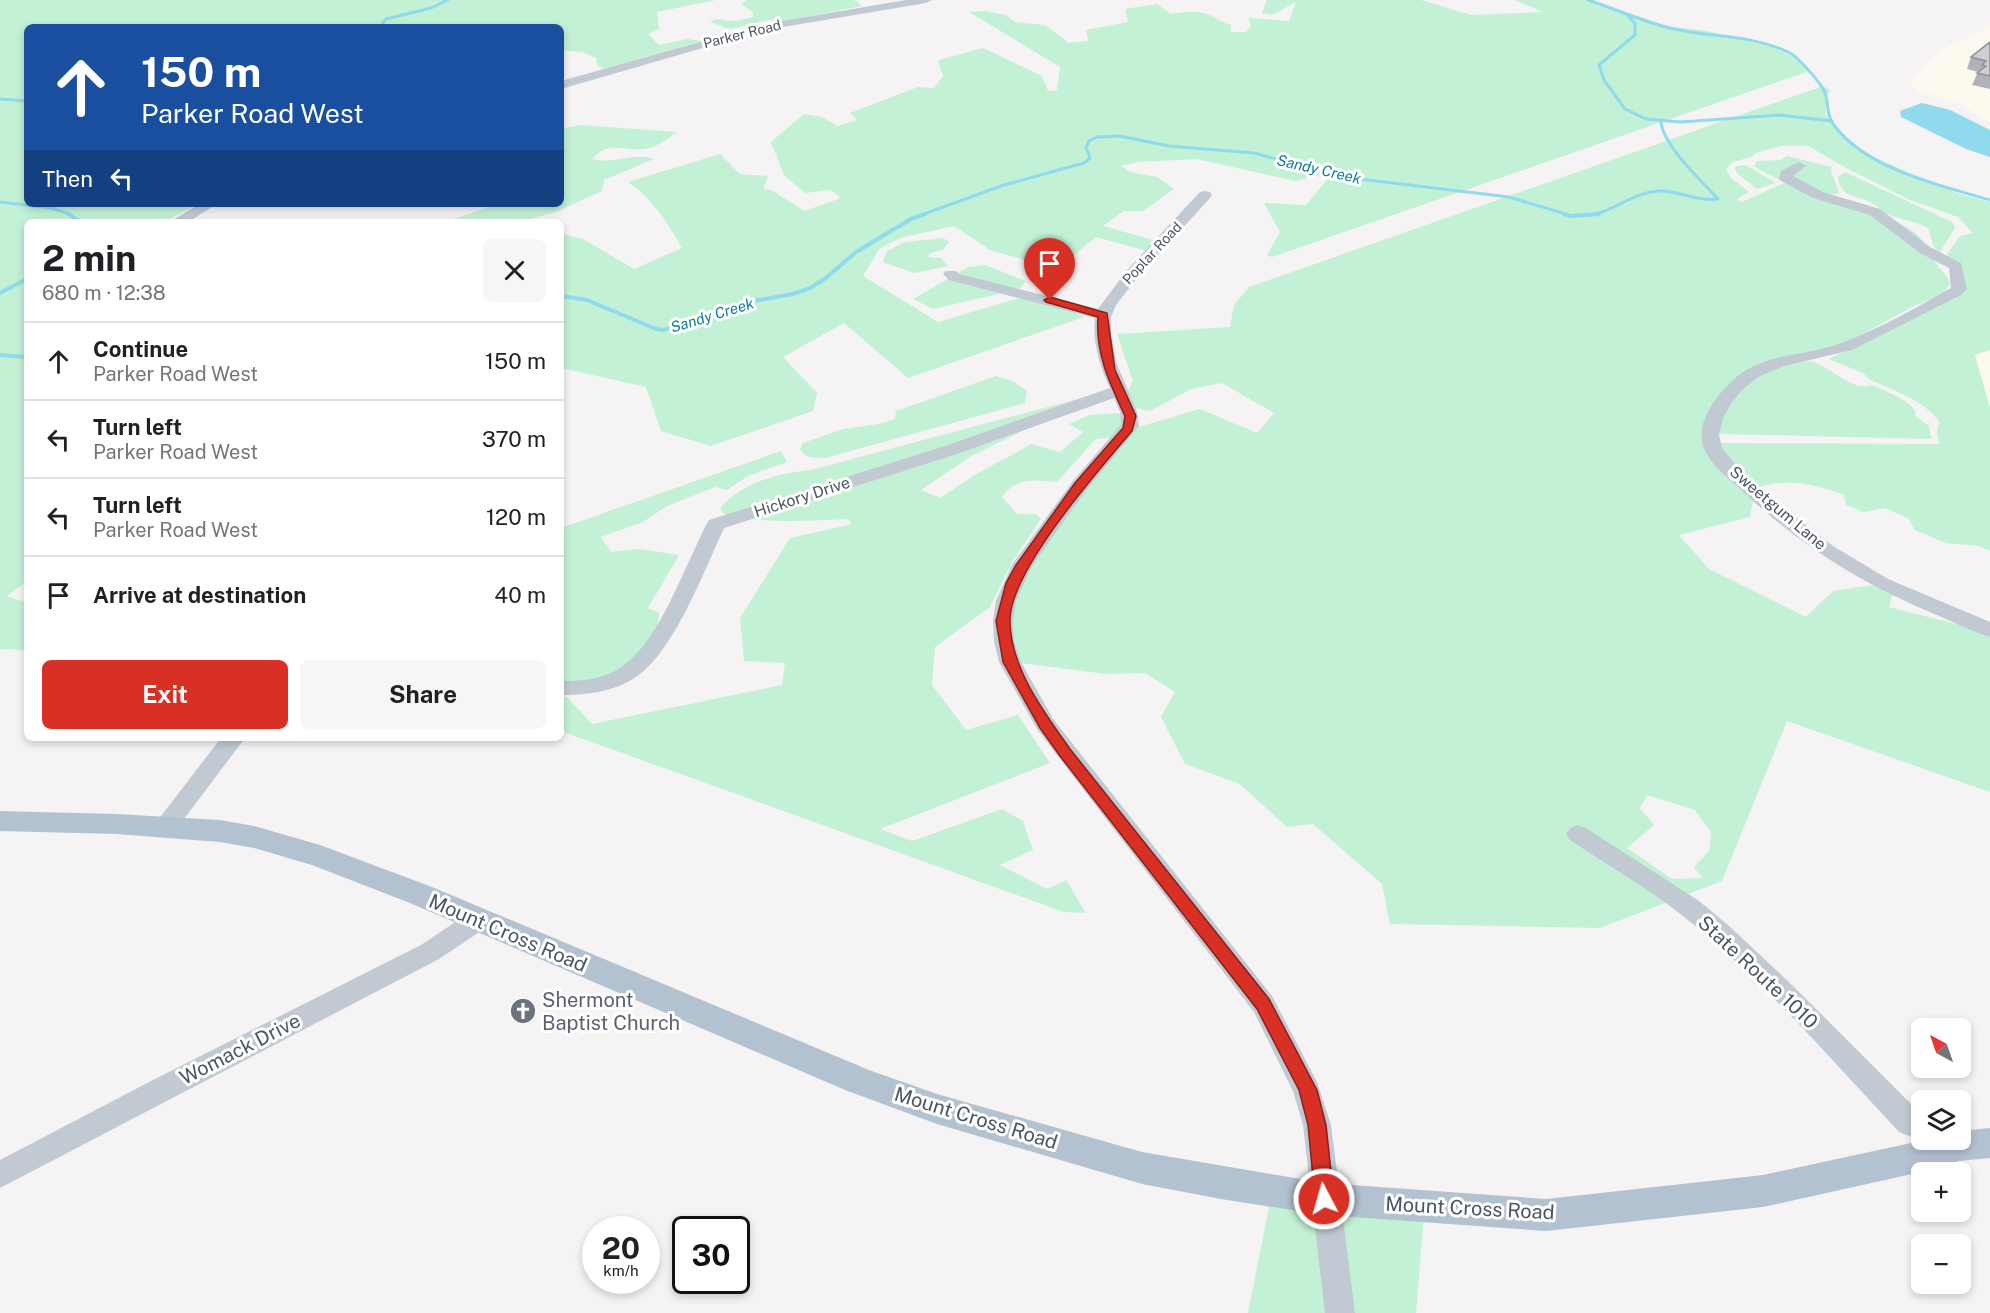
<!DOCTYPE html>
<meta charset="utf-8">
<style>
:root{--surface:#fff;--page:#f6f6f6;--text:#202124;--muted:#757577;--line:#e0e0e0;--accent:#d93025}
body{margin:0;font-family:"Public Sans",sans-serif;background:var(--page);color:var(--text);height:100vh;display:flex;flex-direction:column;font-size:22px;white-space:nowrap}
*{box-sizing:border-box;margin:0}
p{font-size:20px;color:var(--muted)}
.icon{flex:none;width:33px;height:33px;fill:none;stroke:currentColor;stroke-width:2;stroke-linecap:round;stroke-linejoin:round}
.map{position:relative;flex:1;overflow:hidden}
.details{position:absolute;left:24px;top:219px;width:540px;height:522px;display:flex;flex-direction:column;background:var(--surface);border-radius:9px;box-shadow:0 3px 9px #0003}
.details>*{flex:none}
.hud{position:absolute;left:24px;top:24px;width:540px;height:183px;border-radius:9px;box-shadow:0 3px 9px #0003;background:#1a4fa0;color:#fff;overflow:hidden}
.needle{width:39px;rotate:320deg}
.tools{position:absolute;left:1911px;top:1018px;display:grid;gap:12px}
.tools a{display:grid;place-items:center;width:60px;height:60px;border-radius:9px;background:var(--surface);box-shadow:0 3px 9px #0003;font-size:30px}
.speed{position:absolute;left:582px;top:1216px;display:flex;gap:12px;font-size:30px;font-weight:700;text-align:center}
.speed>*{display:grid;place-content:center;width:78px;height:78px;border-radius:50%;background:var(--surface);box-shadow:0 3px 9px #0003;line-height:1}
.speed small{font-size:15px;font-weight:400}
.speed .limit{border:3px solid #111;border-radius:9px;background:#fff;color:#111}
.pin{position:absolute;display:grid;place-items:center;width:51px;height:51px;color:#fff;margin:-62px -26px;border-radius:50% 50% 50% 0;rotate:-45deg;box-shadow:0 0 6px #0007}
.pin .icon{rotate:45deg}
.me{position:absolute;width:66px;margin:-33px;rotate:354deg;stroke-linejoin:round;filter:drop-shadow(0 0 4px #0008)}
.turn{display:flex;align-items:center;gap:21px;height:126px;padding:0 18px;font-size:27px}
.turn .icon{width:78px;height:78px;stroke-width:2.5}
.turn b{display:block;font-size:42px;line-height:51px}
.then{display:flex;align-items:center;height:57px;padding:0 18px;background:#0003;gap:12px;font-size:22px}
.round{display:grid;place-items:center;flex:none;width:63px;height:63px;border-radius:9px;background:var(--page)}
.head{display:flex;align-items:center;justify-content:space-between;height:102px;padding:0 18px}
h1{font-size:36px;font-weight:700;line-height:45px}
.cta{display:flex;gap:12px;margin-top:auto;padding:12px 18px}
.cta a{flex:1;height:69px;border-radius:9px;background:var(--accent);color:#fff;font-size:24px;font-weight:700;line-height:69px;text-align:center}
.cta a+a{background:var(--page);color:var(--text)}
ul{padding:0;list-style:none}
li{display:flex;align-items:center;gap:18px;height:78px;padding:0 18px;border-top:2px solid var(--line)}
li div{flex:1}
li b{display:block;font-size:22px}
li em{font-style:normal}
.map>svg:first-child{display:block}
</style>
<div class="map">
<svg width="1990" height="1313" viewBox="0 0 1990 1313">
<rect width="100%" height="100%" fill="#f5f3f3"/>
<g fill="#fdf9ef">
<polygon points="1990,27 1990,122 1960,104 1916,90 1910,82 1937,52"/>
<polygon points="1990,340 1990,447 1962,348"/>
</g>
<g fill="#c3f1d5" fill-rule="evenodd">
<polygon points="0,0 716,0 657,12 659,29 648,34 659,45 687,39 702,41 604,69 598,66 596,58 583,52 561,50 561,27 27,27 27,204 197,204 164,222 27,222 27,581 7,596 27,603 27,650 0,649"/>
<path d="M748 0H855L862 6 778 22 770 20 730 29 710 22C721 16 726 22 736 21 742 20 747 18 753 17V12L741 4Z"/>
<path d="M1267 0H1421L1471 15 1543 12 1515 0H1592L1667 26 1707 31 1772 47 1796 58 1807 66 1809 71 1272 257 1267 255 1280 232 1264 203 1306 205 1329 177 1319 175 1295 181 1197 159 1138 162 1121 166 1130 172 1157 177 1174 189 1143 211H1124L1103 226 1156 241 1147 251 1096 237 1057 269 990 250 954 226 900 238 879 249 863 276 938 322 1019 298 1068 309 1084 317 908 378 844 323 783 357 817 393 813 411 711 446 661 431 646 387 566 369 561 372V234L583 239 634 269 682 248C668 223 651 197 628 182L720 154 740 174 768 176 763 189 771 190 805 211 841 198 831 190 805 193 784 175 771 142 804 114 822 117 838 126 857 120 850 113 918 87 934 88 943 76 938 60 983 48 1042 76 1048 91 1057 90 1060 67 969 12 985 11 1006 15 1015 22 1045 25 1069 43 1088 41 1086 30 1128 22 1125 9 1157 4 1171 14C1183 12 1196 11 1207 14 1216 17 1222 23 1231 25V32H1246L1251 26 1248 18 1289 21 1296 2 1272 15 1262 13Z"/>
<path d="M1823 86 1830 90 1826 98V115L1857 150 1959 194 1990 202V350L1975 355 1990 408V551L1979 546 1946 543 1915 530 1908 518 1885 508 1863 512 1846 505 1844 495C1810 483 1793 479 1757 487L1729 463 1716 443 1939 444 1937 429 1940 423C1925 400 1894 391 1869 379L1863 373 1829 359 1965 289 1948 266 1947 254 1960 236 1973 233 1958 217 1910 200 1850 170 1808 146H1780L1756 153 1751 157 1733 162 1726 169 1731 178 1749 192 1737 199 1742 202 1784 183C1819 195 1886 211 1914 232 1924 239 1927 252 1935 262 1940 270 1948 275 1950 284L1943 294 1914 306 1838 347 1767 364 1718 397 1701 436 1716 465 1753 499 1750 517 1679 535 1709 569 1806 617 1833 591 1873 585 1893 594 1889 607 1972 628 1990 636V792L1787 721 1722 881 1600 928 1390 924 1382 884 1313 824 1287 827 1240 784 1185 764 1161 717 1175 692 1145 673 1106 674 1021 663 1009 625 1014 599 1033 561 1089 481 1135 428 1200 409 1257 433 1274 413 1222 383 1191 389 1150 411 1134 408 1126 395 1133 381 1117 334 1230 327 1234 305 1249 287ZM1647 795 1695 810 1711 832 1709 851 1694 867 1702 878 1672 879 1627 848 1654 825 1640 808Z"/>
<path d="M580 125 678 132C669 137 659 146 649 148 626 154 610 138 592 159 615 165 632 152 654 159L604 180 602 191 556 212 530 219 534 222H446L497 204H561V129Z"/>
<path d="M1787 156 1832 167 1831 171 1839 193C1823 199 1768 177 1754 166L1757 161 1780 160Z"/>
<polygon points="1746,165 1776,183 1757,189 1738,174 1735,169 1737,166"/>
<path d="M1845 172 1952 222 1955 226 1954 230 1939 253 1933 245 1928 228C1915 220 1901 221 1888 214 1881 211 1876 204 1868 201 1853 195 1841 197 1838 177Z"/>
<polygon points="943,238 949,242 944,249 929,254 929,257 941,258 948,266 914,273 883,262 887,251 905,242"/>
<polygon points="985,265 1026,281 1020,288 1003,293 933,309 913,299 968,267"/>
<path d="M1809 361C1830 364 1848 392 1872 385 1887 392 1907 398 1916 412L1915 416 1929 426 1931 439 1721 434 1716 430C1738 385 1757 366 1809 361Z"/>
<path d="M996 376 1013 381 1027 391 1025 403 825 458C815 458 806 459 800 449L803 443 843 429 879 424 895 419 896 411Z"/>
<path d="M1100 393 973 455 921 490 940 498 976 474 1032 444 1060 452 1083 432 1069 424 1090 415 1119 413 1125 425 1114 437 1096 439 1057 482C1034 480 1016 477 1002 497L1017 514H1036L1041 519 1013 560 990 607 935 647 932 685 966 730 1018 715 1050 763 880 829 912 841 1002 809 1023 821 1033 850 1000 865 1047 889 1066 880 1086 913 1064 912 561 731V697H567L592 724 782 685 785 663 744 661 740 618 790 538 852 524 848 519C805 521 766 524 724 514L720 508C745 481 776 474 811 470Z"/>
<path d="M781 451 787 462 748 476 727 490 715 487 667 506 643 522 601 537 611 552 639 549 679 555 648 608 659 613C658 641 634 669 607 679 594 684 575 683 561 685V528Z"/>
<polygon points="1271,1198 1424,1214 1416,1313 1248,1313"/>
</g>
<polygon fill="#90daee" points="1922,103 1950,110 1990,130 1990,157 1966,149 1901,117 1900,111"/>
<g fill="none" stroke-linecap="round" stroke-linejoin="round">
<g stroke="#90daee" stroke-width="3">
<path d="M1588 0C1616 9 1645 23 1674 29 1714 38 1750 34 1790 53 1798 57 1822 84 1825 93 1829 104 1826 114 1833 124 1867 170 1939 185 1990 200"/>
<polyline points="1627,15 1635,23 1635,35 1599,65 1604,80 1625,109 1646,119 1681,122 1780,115 1832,121"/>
<polyline points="380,27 386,19 431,8 448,0"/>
<polyline points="0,99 27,101"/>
<polyline points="0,202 52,208 71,215"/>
<polyline points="921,215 1004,185 1084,163 1090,158 1086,147 1089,141 1097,137 1119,136 1169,146 1254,153 1343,177 1509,197 1569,215"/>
<path d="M1587 215C1611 214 1630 193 1658 191 1679 190 1697 202 1718 199 1702 181 1661 144 1661 120"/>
</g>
<g stroke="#90daee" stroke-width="4">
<polyline points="69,214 80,222"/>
<polyline points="1564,214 1571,216 1599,214"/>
<polyline points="0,293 27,279"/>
<polyline points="561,296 587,300 656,329 664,330 742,303 793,294 810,288 826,278 856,252 911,219 925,214"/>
<polyline points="0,355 27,357"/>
</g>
<g fill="#c1cad2" fill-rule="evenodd">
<polygon points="906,0 932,0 926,3 765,30 561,89 561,81 764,24"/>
<path d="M1799 162 1806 166 1793 176 1823 192 1880 209 1930 247 1961 263 1967 289 1961 295 1852 350 1784 366 1760 376 1743 389 1732 402 1723 418 1719 435 1722 448 1735 464 1781 506 1833 546 1888 579 1990 622V637C1973 632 1956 623 1939 616 1863 585 1797 544 1738 487 1725 475 1705 460 1702 441 1698 420 1717 395 1731 382 1761 352 1805 357 1841 343 1879 329 1916 308 1951 288L1949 268 1920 253 1870 215 1813 198 1781 181 1779 178 1781 171Z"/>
<path d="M1205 191 1210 192 1212 195 1210 198 1138 277 1116 305 1111 317V334L1116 362 1137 412 1139 426 1087 489 1032 566 1016 601 1013 621 1014 641 1021 662 1053 719 1272 996 1317 1082 1331 1125 1355 1313H1325L1303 1125 1293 1091 1254 1012 1037 729 999 662 994 641 993 621 996 601 1012 565 1073 481 1121 425 1120 412 1114 398 957 454 724 528C705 569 674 652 636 677 614 692 586 695 561 695V681C580 681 598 680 615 671 651 652 674 593 691 557 697 545 702 531 709 520L945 446 1110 388C1100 367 1092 341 1095 318L949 280 943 274 946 271H956L959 274 1098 309 1127 270 1200 192Z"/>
<polygon points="199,204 217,204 188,222 170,222"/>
<polygon points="221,738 245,738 174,832 166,835 158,832 154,826 158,820"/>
<path d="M1578 825 1586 828 1699 901 1728 925 1791 984 1922 1115V1140H1926L1922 1141 1899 1132C1830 1058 1762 979 1683 916 1648 888 1607 865 1570 840L1566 834 1570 828Z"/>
<polygon points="478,910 487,913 490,920 487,927 439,959 0,1188 0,1160 153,1080 421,945 469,913"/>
</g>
<polygon fill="#b3c2d1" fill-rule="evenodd" points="0,811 116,814 220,820 254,826 320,845 432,887 869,1070 937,1094 1142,1152 1324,1183 1546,1199 1763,1175 1925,1140 1960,1140 1960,1131 1990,1128 1990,1158 1959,1161 1912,1174 1763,1207 1546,1231 1324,1215 1221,1199 1142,1184 937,1124 845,1090 410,903 312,865 254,848 220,842 116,834 0,831"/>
</g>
<polygon fill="#b0b2b7" points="1990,42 1990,89 1972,85 1978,72 1967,69 1971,57"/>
<polygon fill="#cdcfd5" stroke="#909195" stroke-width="1.5" points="1990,42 1990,76 1977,73 1986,66 1982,65 1986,61 1971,57"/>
<path fill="#d93025" stroke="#8d1f18" stroke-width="1.5" d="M1050 297 1107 313 1115 370 1136 416 1132 431C1099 470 1008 572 1010 622 1011 669 1044 712 1070 749L1269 999 1317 1090 1326 1125 1334 1199 1331 1205 1324 1207 1318 1205 1315 1199 1308 1125 1299 1090 1257 1009 1060 756 1040 728 1003 662 996 621 1006 583 1016 565 1075 483 1123 428 1125 416C1110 384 1095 353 1098 317L1046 302 1044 300Z"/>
<defs>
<g id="church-disc" transform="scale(1.35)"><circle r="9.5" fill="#6b7280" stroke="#fff"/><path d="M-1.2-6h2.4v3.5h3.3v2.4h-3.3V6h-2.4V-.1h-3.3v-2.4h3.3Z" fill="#fff"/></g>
</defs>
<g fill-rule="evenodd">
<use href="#church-disc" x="523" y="1011"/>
</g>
<g text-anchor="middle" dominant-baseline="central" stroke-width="6" stroke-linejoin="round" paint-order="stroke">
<g font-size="14" fill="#4a5661" stroke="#fff">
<text transform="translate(742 34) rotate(-14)">Parker Road</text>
<text transform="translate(1152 253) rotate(-47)">Poplar Road</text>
</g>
<g font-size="15" font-style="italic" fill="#0c7c9b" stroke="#fff">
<text transform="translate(1319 169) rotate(13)">Sandy Creek</text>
<text transform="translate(712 315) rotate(-17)">Sandy Creek</text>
</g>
<g font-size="16" fill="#4a5661" stroke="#fff">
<text transform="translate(802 497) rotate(-18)">Hickory Drive</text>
<text transform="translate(1778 508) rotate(40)">Sweetgum Lane</text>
</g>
<g font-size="20" fill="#4a5661" stroke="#fff">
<text transform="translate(508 933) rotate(23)">Mount Cross Road</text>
<text transform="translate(1758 972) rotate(43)">State Route 1010</text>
<text transform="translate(240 1049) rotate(-27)">Womack Drive</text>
<text transform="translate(976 1118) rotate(17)">Mount Cross Road</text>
<text transform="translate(1470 1208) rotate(3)">Mount Cross Road</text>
</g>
<g font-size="20" fill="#5b616d" stroke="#fff" text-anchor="start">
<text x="542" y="1000">Shermont<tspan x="542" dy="23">Baptist Church</tspan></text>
</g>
</g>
</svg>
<div class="tools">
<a><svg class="needle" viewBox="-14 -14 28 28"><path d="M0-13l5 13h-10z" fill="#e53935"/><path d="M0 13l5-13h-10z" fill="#757577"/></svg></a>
<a><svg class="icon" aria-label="layers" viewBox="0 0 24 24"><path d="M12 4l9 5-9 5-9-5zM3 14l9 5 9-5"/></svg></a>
<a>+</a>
<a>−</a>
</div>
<div class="speed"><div>20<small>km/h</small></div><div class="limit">30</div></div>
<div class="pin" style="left:1050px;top:300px;background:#d93025"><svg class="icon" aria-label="arrive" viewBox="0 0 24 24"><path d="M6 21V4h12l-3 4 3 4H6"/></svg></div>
<svg class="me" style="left:1324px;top:1199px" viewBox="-20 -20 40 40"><circle r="17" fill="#d93025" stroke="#fff" stroke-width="3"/><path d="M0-11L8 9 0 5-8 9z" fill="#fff"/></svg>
<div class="hud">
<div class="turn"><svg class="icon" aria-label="ahead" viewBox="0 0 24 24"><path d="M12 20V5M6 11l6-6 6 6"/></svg><div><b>150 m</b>Parker Road West</div></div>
<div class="then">Then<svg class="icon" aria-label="left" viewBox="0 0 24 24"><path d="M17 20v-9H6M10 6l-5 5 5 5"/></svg></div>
</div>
<section class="details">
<div class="head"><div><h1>2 min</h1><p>680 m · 12:38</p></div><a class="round"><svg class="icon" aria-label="close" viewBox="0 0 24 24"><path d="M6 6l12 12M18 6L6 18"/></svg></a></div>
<ul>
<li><svg class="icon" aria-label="ahead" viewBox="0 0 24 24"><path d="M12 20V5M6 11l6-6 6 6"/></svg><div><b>Continue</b><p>Parker Road West</p></div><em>150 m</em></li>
<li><svg class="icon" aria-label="left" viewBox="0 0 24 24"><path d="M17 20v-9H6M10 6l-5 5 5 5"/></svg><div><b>Turn left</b><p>Parker Road West</p></div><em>370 m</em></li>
<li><svg class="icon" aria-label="left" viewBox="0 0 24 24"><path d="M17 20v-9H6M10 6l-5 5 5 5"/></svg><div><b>Turn left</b><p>Parker Road West</p></div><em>120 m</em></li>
<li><svg class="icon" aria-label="arrive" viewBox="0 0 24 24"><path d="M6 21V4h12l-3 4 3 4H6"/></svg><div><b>Arrive at destination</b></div><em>40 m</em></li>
</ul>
<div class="cta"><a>Exit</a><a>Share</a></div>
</section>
</div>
